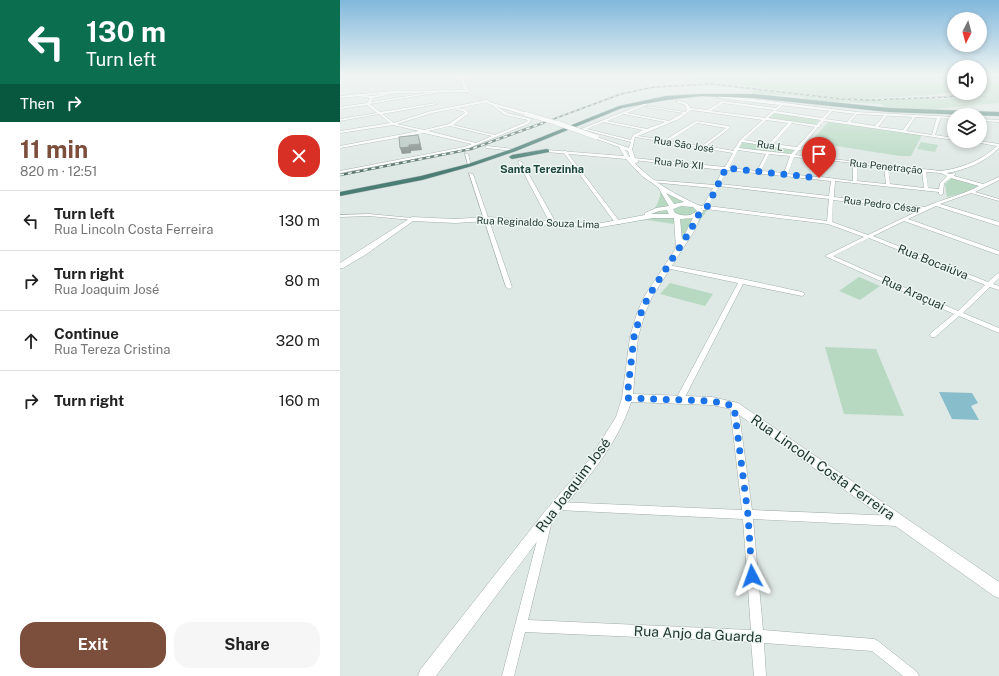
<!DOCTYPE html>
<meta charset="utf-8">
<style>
:root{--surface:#fff;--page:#f6f6f6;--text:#222;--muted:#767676;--line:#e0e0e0;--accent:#7c4e3c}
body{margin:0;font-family:"Public Sans",sans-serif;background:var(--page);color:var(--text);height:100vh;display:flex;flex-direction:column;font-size:15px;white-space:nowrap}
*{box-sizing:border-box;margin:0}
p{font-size:13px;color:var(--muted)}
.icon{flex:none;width:22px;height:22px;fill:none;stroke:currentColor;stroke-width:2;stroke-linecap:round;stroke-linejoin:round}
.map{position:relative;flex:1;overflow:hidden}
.side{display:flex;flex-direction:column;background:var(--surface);width:340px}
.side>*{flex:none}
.hud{background:#0b6e4f;color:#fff;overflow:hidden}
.needle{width:26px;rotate:186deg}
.buttons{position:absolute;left:607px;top:12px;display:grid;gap:8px}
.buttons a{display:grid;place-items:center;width:40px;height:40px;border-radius:50%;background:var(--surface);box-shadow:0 2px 6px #0003;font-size:20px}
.pin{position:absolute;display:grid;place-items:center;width:34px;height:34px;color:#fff;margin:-41px -17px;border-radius:50% 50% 50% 0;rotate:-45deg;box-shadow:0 0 4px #0007}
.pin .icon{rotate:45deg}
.me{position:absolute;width:44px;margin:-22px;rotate:356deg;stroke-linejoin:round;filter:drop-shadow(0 0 3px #0008)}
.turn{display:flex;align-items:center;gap:14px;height:84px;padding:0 20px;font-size:18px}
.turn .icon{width:52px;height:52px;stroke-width:2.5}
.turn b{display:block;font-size:28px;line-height:34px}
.then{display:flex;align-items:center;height:38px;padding:0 20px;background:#0003;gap:8px;font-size:15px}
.round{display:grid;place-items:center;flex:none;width:42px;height:42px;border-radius:16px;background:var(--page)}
.headline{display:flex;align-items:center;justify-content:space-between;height:68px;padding:0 20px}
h1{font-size:24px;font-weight:700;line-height:30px;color:var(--accent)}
.primary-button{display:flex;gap:8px;margin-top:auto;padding:8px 20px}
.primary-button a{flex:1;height:46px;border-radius:16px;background:var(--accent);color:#fff;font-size:16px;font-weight:700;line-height:46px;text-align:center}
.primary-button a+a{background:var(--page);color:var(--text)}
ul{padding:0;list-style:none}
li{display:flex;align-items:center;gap:12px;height:60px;padding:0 20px;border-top:1px solid var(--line)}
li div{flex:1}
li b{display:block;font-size:15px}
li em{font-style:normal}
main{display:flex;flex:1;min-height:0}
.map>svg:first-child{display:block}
</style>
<main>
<section class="side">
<div class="hud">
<div class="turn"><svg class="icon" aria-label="left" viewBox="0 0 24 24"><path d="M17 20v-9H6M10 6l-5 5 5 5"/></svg><div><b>130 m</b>Turn left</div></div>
<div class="then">Then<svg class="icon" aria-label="right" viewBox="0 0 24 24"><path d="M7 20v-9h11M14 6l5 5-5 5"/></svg></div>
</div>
<div class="headline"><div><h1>11 min</h1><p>820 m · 12:51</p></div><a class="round" style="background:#d93025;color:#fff"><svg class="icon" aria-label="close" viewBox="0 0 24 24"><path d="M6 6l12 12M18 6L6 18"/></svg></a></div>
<ul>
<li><svg class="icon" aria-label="left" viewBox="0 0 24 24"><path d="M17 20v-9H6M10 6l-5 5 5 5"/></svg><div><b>Turn left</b><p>Rua Lincoln Costa Ferreira</p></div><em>130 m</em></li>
<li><svg class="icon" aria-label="right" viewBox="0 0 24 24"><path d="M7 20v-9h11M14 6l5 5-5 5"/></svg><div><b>Turn right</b><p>Rua Joaquim José</p></div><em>80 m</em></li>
<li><svg class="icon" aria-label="ahead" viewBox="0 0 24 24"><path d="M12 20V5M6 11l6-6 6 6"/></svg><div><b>Continue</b><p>Rua Tereza Cristina</p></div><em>320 m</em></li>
<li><svg class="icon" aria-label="right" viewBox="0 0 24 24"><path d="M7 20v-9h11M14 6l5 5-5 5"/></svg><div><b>Turn right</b></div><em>160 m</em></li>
</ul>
<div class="primary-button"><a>Exit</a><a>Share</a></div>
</section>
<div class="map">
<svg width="659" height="676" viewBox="0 0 659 676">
<rect width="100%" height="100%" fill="#dee8e4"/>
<g fill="#b7d9c2">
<polygon points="345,76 612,76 614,78 614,92 591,95 520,99 490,97 398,85 355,82"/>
<polygon points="646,76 659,76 659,103 583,110 546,108 541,104 462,100 465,97 412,93 415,90 400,88 503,100 609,99 640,93 640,78"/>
<polygon points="431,113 436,113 480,119 475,125 424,118"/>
<polygon points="489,121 582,135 571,156 560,156 471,142"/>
<polygon points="403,141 456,149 451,155 398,149"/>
<polygon points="581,142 598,145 595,152 577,149"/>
<polygon points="612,177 640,186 630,191 607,197 605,184"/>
<path d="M321 187 356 204 370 206 341 248 334 224 307 220 284 223C307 214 319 215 321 187Z"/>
<polygon points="519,277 540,286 520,300 499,291"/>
<polygon points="330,283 373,294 365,306 320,294"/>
<polygon points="485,347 536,349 564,416 504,414"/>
</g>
<polygon fill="#88becb" points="599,392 632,393 638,403 631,406 639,420 612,419"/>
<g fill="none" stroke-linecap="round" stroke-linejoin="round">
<g stroke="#a1afab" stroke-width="1">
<g id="minor">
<polygon points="2,76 6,76 0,79 0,77"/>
<path d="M59 90 60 92 33 98 31 102 105 90 106 91 30 104 40 112 96 103 98 104 42 114 54 123 91 111 147 100 167 113 192 119 188 124 126 149 0 173V171L124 147 132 144 84 133 0 148V146L79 131 53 125 0 133V131L50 123 39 114 0 121V119L37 113 27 105 0 109V107L27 103 30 98 17 96 16 94 32 96ZM148 102 165 115 188 120 186 122 155 135 113 125 129 113 125 109 117 108 116 110 123 111 125 113 109 124 84 130 57 124 92 113ZM110 126 152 136 136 143 88 131Z"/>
<path d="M337 100 347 103 350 108 368 110 382 101 436 108 443 102 444 104 436 111 482 118 491 109 493 110 485 119 507 122 516 112 518 113 510 122 535 126 546 113 548 114 538 127 563 130 574 115 576 116 566 131 592 135 597 117 599 116 601 117 595 135 614 138V140L484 121 480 125V127H478L461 148V150H459L455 155 601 171C622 168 641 161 657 146L629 141H639L659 144V148C645 162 626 170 606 173L610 174 615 173V174L614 176 643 184 659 177V180L635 192 659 199V201L631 193 600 204 659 222V226L596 206 568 219 659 251V255L564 221 533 236 648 282 657 274 659 273V278L653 284 659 286V290L650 287 623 313 659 328V333L619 316 595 337H591L590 335 591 333 614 314 485 256 524 237 488 224 366 209V210H362V208L353 206 355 205 363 206 373 188 311 182 309 181 311 180 375 185 383 170 293 160 291 159 293 158 385 167 393 153 295 137 292 150 290 151 288 150 291 142 241 129 306 103 307 105 287 113 329 121 343 113 306 107 308 106 345 112 347 110 345 105 337 102ZM383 103 434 110 425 118 371 111ZM351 110 423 120 400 140 395 148 393 149 394 151 366 146 390 128 389 126 356 121 325 140 298 136 339 119ZM434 113 481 120 477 125 428 118ZM283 114 325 122 307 129 267 121ZM426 120 448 123 429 144 404 140ZM263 122 303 130 293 135 291 140 247 129ZM357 123 386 128 362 146 329 141ZM452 123 475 127 457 147 433 144ZM402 142 455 150 451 154 399 148ZM398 150 426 154 417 171 389 168ZM429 154 450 156 444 173 421 171ZM454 157 482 160 477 177 448 174ZM486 160 513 163V181L481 177ZM517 164 544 167 546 184 517 181ZM548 167 582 171 584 188 550 184ZM387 170 491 181 489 196 380 184ZM586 172 601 173 607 176 600 183 599 189 588 188ZM611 178 639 186C622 195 603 199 585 207L494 197 495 181 599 192V194L601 195 603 194 604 183ZM379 186 489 199 487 221 368 206ZM493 200 580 210 528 235 492 222ZM529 238 645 285 618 311 493 256Z"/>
<polygon points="147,146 174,149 176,150 174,151 146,148 146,146"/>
<polygon points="224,151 226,151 280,222 280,224 276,224 224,153"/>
<polygon points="125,153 128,154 131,166 128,165"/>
<polygon points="179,161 182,162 216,223 215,224 210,223 178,162"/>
<polygon points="129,173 133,174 172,287 171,288 169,289 166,287"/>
<polygon points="29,214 72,218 74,219 72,220 29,216 0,217 0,215"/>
<polygon points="328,265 402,279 462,292 465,294 462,296 403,284 344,399 343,401 337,401 336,399 398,283 326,268 325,267"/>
<polygon points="394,403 397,404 398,406 412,510 557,516 561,518 562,521 561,524 557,526 413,519 423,630 534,639 538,641 577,672 579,676 563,676 532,651 424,643 426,676 414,676 411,642 185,632 174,676 162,676 201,525 202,522 206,520 210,522 211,525 188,620 411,630 403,519 218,510 215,509 213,506 215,503 218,502 402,510 390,406 391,404"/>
</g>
</g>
<g stroke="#a1afab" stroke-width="1">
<g id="tertiary">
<path d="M120 76H124C124 79 124 83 126 86 136 104 171 105 188 114L185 115 151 105 127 92 52 93 0 98V96L52 91 125 90 122 85Z"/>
<polygon points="379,96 415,99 516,112 614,117 614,119 516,114 378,98"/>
<polygon points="640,119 659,120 659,122 640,121"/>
<path d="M254 136 292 149 295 158 299 162 295 163C313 183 337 195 360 206L363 211 354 231 312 297 305 313 298 337 293 394 372 397 398 403 659 582V598L654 596 391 409 372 405 291 402C277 447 244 482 215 518 175 570 136 623 96 676H78L80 670 206 510 249 460 276 417 282 398 290 337 297 313 304 297 336 248 334 218H313L256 228 147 221 115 223 73 221 25 255 3 268H0V263L72 217 115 219 147 217 256 224 305 215V213L316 208 329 206 318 187 302 176 286 159 207 152 205 151 207 150 284 156 279 147 254 138ZM285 150 288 151 290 157H289ZM326 193 344 202 334 204ZM341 206 353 207 357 211C350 217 342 216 335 213L333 209ZM327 210 329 214H311L319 211ZM353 218 342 240 340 219Z"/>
</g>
</g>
<g stroke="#bcc3c2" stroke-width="1">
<g id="trunk">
<polygon points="361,94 414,94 549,108 659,112 659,116 549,112 414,98 361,96 326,100 282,108 176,151 132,166 82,180 0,196 0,192 81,176 128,164 172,149 279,106 326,96"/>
<polygon points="207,149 209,150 209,152 172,159 169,157 172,155"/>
</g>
</g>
<use href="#minor" fill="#fff" fill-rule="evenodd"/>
<use href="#tertiary" fill="#fff" fill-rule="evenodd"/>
<use href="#trunk" fill="#4a7e74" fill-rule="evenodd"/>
<g stroke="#5a736d" stroke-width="1.5">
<polyline id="rail-far1" points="200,124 281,94 314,87 372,84 501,99 531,100 608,97 629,93"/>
</g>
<g stroke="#5a736d" stroke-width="2.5">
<polyline id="rail" points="0,175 131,149 203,123"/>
</g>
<use href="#rail-far1" stroke="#eef6f2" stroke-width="1" stroke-dasharray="3" stroke-linecap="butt"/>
<use href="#rail" stroke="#eef6f2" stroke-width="1.5" stroke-dasharray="4" stroke-linecap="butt"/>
<g stroke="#a1afab" stroke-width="4.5" stroke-linecap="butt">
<polyline id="tertiary-bridge-far1" points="186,114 220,124"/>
</g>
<g stroke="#a1afab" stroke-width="5.5" stroke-linecap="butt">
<polyline id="tertiary-bridge" points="217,123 256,137"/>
</g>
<use href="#tertiary-bridge-far1" stroke="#fff" stroke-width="4"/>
<use href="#tertiary-bridge" stroke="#fff" stroke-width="5"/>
</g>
<polygon fill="#7d8884" points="78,135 80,141 82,150 71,151 71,153 62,154 60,148"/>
<polygon fill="#b3c3bd" stroke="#7d8884" points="78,135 80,144 69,145 69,147 60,148 59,137"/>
<linearGradient id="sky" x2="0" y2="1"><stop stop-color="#81b8dc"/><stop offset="0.44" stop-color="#f0f5f3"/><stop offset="1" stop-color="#f0f5f3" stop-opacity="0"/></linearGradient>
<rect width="659" height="171" fill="url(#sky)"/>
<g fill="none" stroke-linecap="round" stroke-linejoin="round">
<polyline stroke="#1a73e8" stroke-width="7" stroke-dasharray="0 12.6" points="412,576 408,515 394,406 372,401 287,398 294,337 301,313 308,297 350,231 359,214 367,207 386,168 479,178"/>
</g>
<g text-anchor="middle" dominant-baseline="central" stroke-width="3" stroke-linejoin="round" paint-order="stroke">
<g font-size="10" fill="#203732" stroke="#eef6f2">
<text transform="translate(344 144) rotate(9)">Rua São José</text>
<text transform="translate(430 145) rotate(8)">Rua L</text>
<text transform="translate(339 163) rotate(6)">Rua Pio XII</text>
<text transform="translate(546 166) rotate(6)">Rua Penetração</text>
<text transform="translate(542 204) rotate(7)">Rua Pedro César</text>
<text transform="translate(198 222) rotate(2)">Rua Reginaldo Souza Lima</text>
</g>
<g font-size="11" font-weight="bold" fill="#1e473f" stroke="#eef6f2">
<text x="202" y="169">Santa Terezinha</text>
</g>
<g font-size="12" fill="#203732" stroke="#eef6f2">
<text transform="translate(593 262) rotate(22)">Rua Bocaiúva</text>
<text transform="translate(573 293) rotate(24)">Rua Araçuaí</text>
</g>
<g font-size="14" fill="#203732" stroke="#eef6f2">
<text transform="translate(483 467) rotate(35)">Rua Lincoln Costa Ferreira</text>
<text transform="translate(233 485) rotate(-53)">Rua Joaquim José</text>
<text transform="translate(358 634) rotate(3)">Rua Anjo da Guarda</text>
</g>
</g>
</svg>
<div class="buttons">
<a><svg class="needle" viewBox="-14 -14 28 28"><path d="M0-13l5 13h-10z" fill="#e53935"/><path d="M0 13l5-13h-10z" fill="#767676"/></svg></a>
<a><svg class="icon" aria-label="sound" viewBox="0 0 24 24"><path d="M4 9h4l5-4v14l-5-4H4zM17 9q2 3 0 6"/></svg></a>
<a><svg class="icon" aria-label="layers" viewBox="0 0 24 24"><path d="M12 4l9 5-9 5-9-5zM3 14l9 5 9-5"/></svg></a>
</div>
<div class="pin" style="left:479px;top:178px;background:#d93025"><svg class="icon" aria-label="arrive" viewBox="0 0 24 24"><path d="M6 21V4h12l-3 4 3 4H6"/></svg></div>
<svg class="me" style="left:412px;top:576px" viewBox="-20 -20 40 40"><path d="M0-17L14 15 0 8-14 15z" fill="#1a73e8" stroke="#fff" stroke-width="4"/></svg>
</div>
</main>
